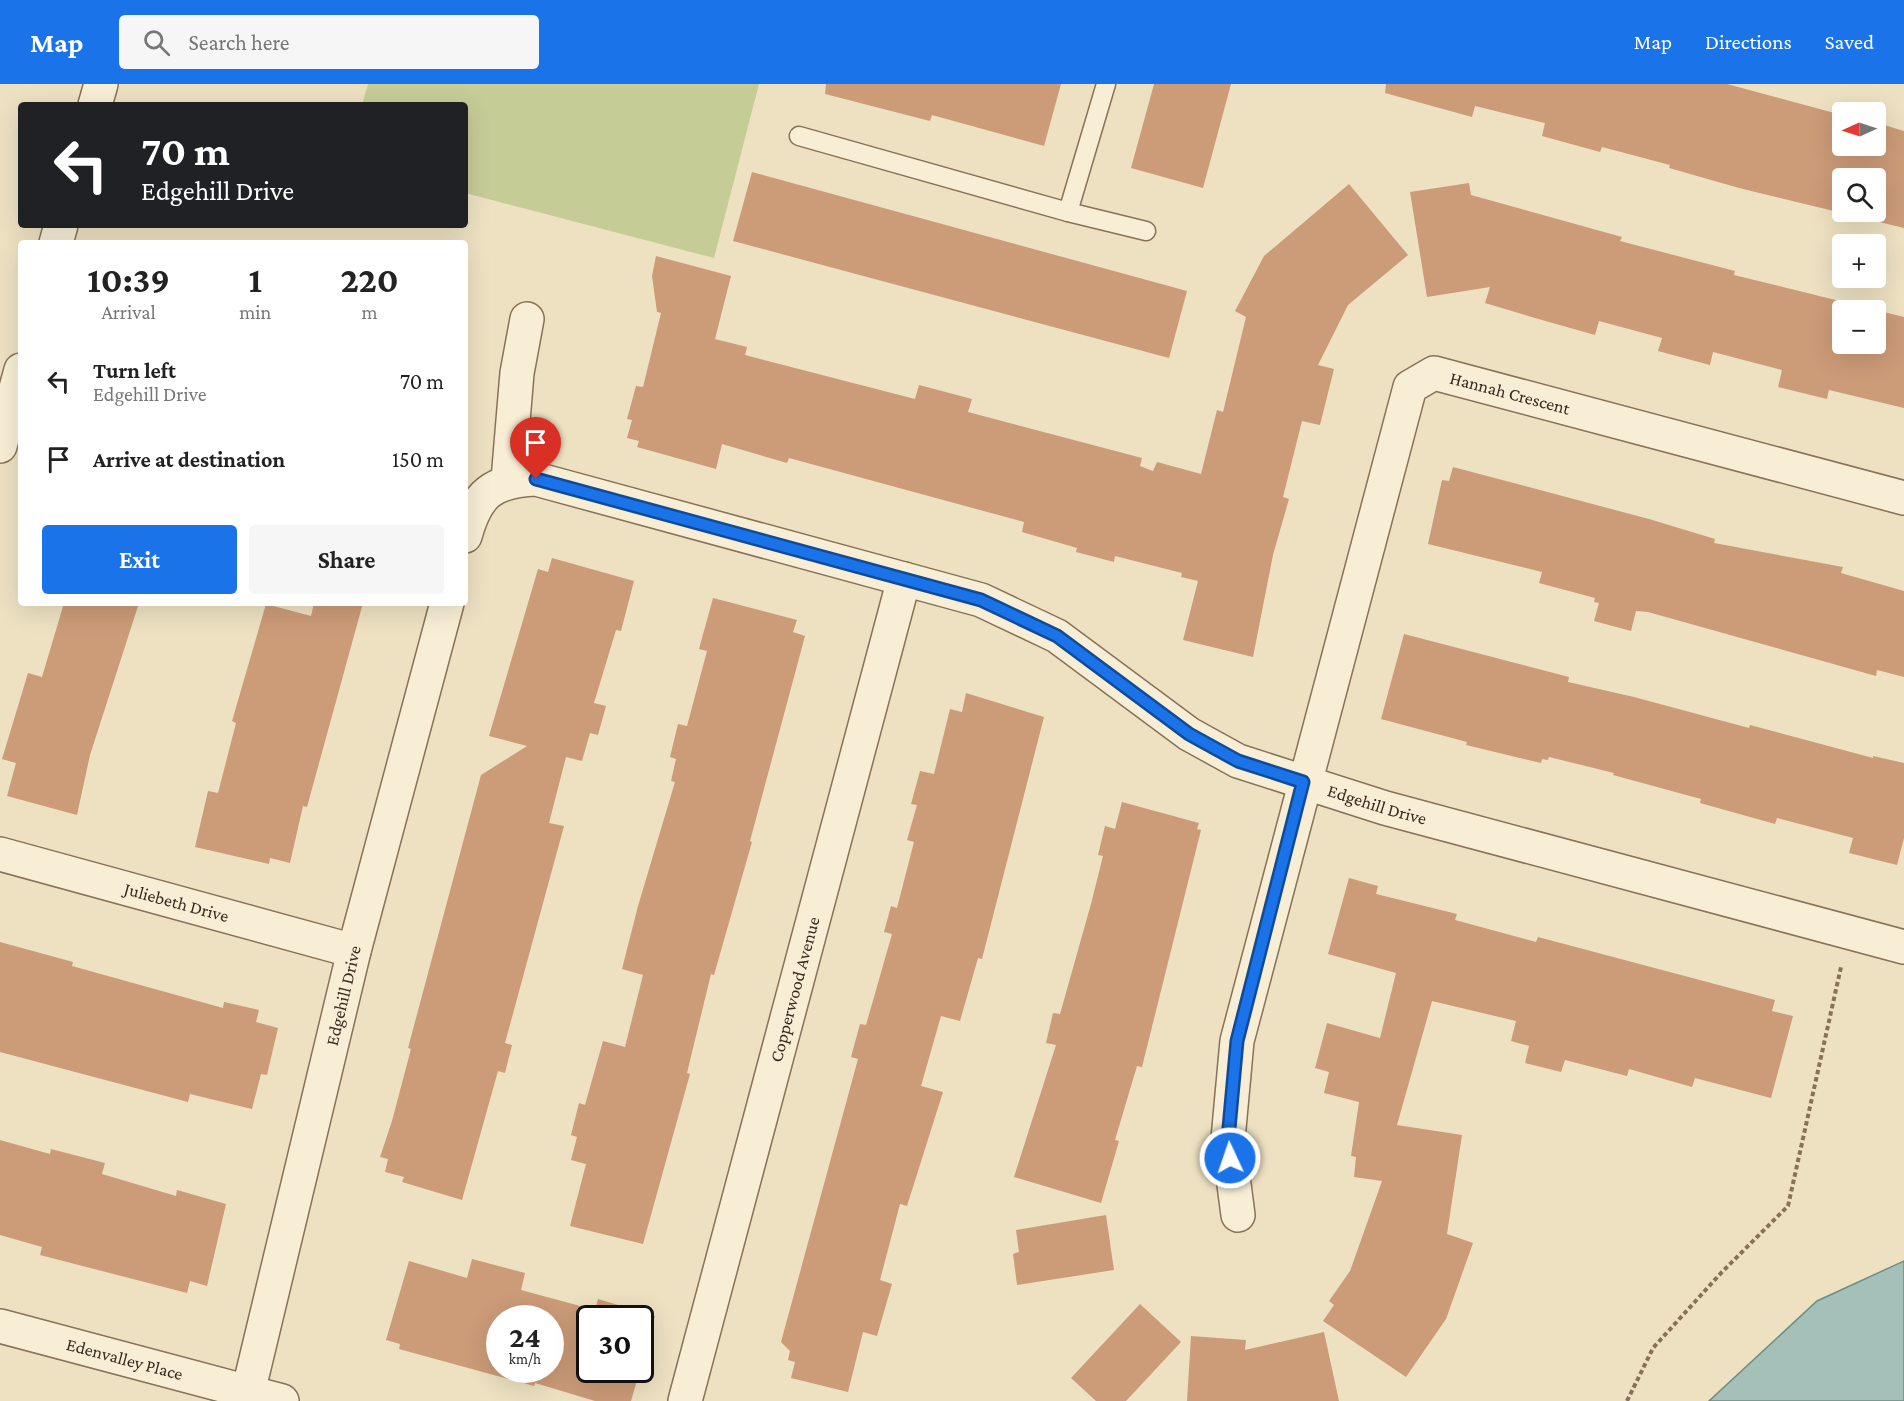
<!DOCTYPE html>
<meta charset="utf-8">
<style>
:root{--surface:#fff;--page:#f6f6f6;--text:#222;--muted:#767676;--accent:#1a73e8}
body{margin:0;font-family:"Crimson Pro",serif;background:var(--page);color:var(--text);height:100vh;display:flex;flex-direction:column;font-size:22px;white-space:nowrap}
*{box-sizing:border-box;margin:0}
p{font-size:20px;color:var(--muted)}
.icon{flex:none;width:33px;height:33px;fill:none;stroke:currentColor;stroke-width:2;stroke-linecap:round;stroke-linejoin:round}
.map{position:relative;flex:1;overflow:hidden}
.panel{position:absolute;left:18px;top:156px;width:450px;height:366px;display:flex;flex-direction:column;background:var(--surface);border-radius:6px;box-shadow:0 6px 24px #0002}
.panel>*{flex:none}
.guide{position:absolute;left:18px;top:18px;width:450px;height:126px;border-radius:6px;box-shadow:0 6px 24px #0002;background:#202124;color:#fff;overflow:hidden}
.needle{width:39px;rotate:267deg}
.fabs{position:absolute;left:1832px;top:18px;display:grid;gap:12px}
.fabs a{display:grid;place-items:center;width:54px;height:54px;border-radius:6px;background:var(--surface);box-shadow:0 6px 24px #0002;font-size:30px}
.speed{position:absolute;left:486px;top:1221px;display:flex;gap:12px;font-size:30px;font-weight:700;text-align:center}
.speed>*{display:grid;place-content:center;width:78px;height:78px;border-radius:50%;background:var(--surface);box-shadow:0 6px 24px #0002;line-height:1}
.speed small{font-size:15px;font-weight:400}
.speed .limit{border:3px solid #111;border-radius:9px;background:#fff;color:#111}
.pin{position:absolute;display:grid;place-items:center;width:51px;height:51px;color:#fff;margin:-62px -26px;border-radius:50% 50% 50% 0;rotate:-45deg;box-shadow:0 0 6px #0007}
.pin .icon{rotate:45deg}
.me{position:absolute;width:66px;margin:-33px;rotate:357deg;stroke-linejoin:round;filter:drop-shadow(0 0 4px #0008)}
.turn{display:flex;align-items:center;gap:21px;height:126px;padding:0 24px;font-size:27px}
.turn .icon{width:78px;height:78px;stroke-width:2.5}
.turn b{display:block;font-size:42px;line-height:51px}
.eta{display:flex;justify-content:space-evenly;align-items:center;height:102px;text-align:center}
.eta b{font-size:36px;font-weight:700;line-height:42px}
.primary-button{display:flex;gap:12px;margin-top:auto;padding:12px 24px}
.primary-button a{flex:1;height:69px;border-radius:6px;background:var(--accent);color:#fff;font-size:24px;font-weight:700;line-height:69px;text-align:center}
.primary-button a+a{background:var(--page);color:var(--text)}
ul{padding:0;list-style:none}
li{display:flex;align-items:center;gap:18px;height:78px;padding:0 24px}
li div{flex:1}
li b{display:block;font-size:22px}
li em{font-style:normal}
header{display:flex;align-items:center;gap:36px;box-sizing:border-box;height:84px;padding:0 30px;background:var(--accent);color:#fff}
header strong{font-size:28px}
nav{display:flex;gap:33px;margin-inline-start:auto;font-size:21px}
.search{width:420px;height:54px;background:var(--page);display:flex;align-items:center;gap:15px;box-sizing:border-box;padding:0 21px;border-radius:6px;color:var(--muted);font-size:22px}
.map>svg:first-child{display:block}
</style>
<header>
<strong>Map</strong>
<div class="search"><svg class="icon" aria-label="search" viewBox="0 0 24 24"><circle cx="10" cy="10" r="6"/><path d="M15 15l6 6"/></svg>Search here</div>
<nav><a>Map</a><a>Directions</a><a>Saved</a></nav>
</header>
<div class="map">
<svg width="1904" height="1317" viewBox="0 0 1904 1317">
<rect width="100%" height="100%" fill="#eee1c2"/>
<polygon fill="#c6cc96" points="368,0 759,0 714,174 465,109 465,21 362,21"/>
<polygon fill="#a5c0b8" stroke="#6c8e86" stroke-width="1.5" points="1904,1177 1904,1317 1709,1317 1817,1217"/>
<g fill="#cc9b78" fill-rule="evenodd">
<polygon points="826,0 1061,0 1044,62 932,31 930,37 825,10"/>
<polygon points="1154,0 1231,0 1203,104 1131,84"/>
<path d="M1386 0H1727L1842 31V62H1875V38L1881 40 1904 47V144L1739 104 1669 84 1670 81 1602 63 1600 68 1542 52 1545 39 1475 22 1472 33 1385 9ZM1842 94H1875V128H1842Z"/>
<polygon points="752,88 1187,207 1169,274 733,157"/>
<path d="M1469 99 1471 111 1622 153 1620 157 1735 187 1734 191 1904 233V324L1829 306 1827 315 1778 303 1782 286 1713 268 1710 281 1658 267 1662 254 1599 237 1595 251 1542 236 1485 219 1490 203 1427 213 1410 108ZM1842 226H1875V260H1842Z"/>
<polygon points="1349,100 1408,171 1348,221 1318,281 1334,285 1320,341 1302,337 1283,413 1289,415 1273,471 1253,573 1183,556 1198,497 1181,493 1182,489 1115,472 1114,478 1076,468 1077,464 1022,448 1024,438 789,374 787,379 722,360 716,385 637,363 639,357 627,354 632,336 627,335 636,302 643,303 661,229 657,228 652,192 656,172 731,192 715,255 747,263 745,271 915,315 919,301 972,315 968,328 1142,374 1140,382 1153,387 1157,378 1201,390 1217,326 1223,328 1246,233 1235,227 1264,172"/>
<polygon points="1453,383 1649,435 1715,455 1714,459 1843,483 1841,489 1904,507 1904,593 1877,586 1876,592 1648,528 1636,527 1631,547 1594,537 1599,519 1594,518 1595,514 1539,499 1542,488 1428,460 1442,396 1449,397"/>
<polygon points="552,474 634,497 621,547 616,546 594,619 606,622 598,651 590,649 582,677 566,673 549,739 564,742 505,959 512,961 505,989 498,987 462,1116 402,1098 404,1093 385,1088 388,1075 380,1073 392,1037 411,965 408,964 481,691 527,662 489,652 538,485 548,488"/>
<polygon points="713,514 797,536 793,548 805,552 750,757 752,758 714,891 711,890 687,989 690,990 643,1160 570,1142 586,1080 571,1076 577,1053 571,1051 579,1019 585,1021 603,957 625,963 643,891 622,885 638,822 675,698 671,697 676,675 670,673 678,640 687,642 707,567 699,565"/>
<polygon points="64,519 139,519 90,671 77,731 7,712 16,679 2,675 28,589 42,593"/>
<polygon points="314,519 363,519 307,723 303,722 290,779 270,774 269,780 195,763 208,707 218,709 236,639 232,637 266,520 311,532"/>
<polygon points="1404,550 1569,593 1568,598 1634,613 1749,644 1750,641 1873,674 1873,672 1904,679 1904,754 1897,781 1849,769 1853,754 1777,734 1775,740 1700,719 1701,715 1613,691 1614,689 1549,673 1548,676 1542,675 1541,679 1466,661 1467,658 1381,635"/>
<polygon points="966,609 1044,633 982,875 978,874 960,937 941,932 921,1002 943,1008 907,1122 900,1120 880,1196 892,1200 877,1252 863,1248 848,1308 791,1294 795,1278 788,1276 790,1267 781,1258 858,975 851,973 860,940 866,941 892,850 884,848 891,822 897,824 914,758 907,756 917,721 911,720 920,687 934,690 950,625 962,628"/>
<polygon points="1122,718 1199,739 1197,745 1201,746 1142,983 1137,982 1115,1056 1119,1057 1101,1119 1014,1093 1056,961 1046,959 1053,929 1060,930 1091,820 1103,772 1098,771 1105,742 1115,745"/>
<polygon points="1349,794 1378,802 1376,810 1457,830 1455,836 1536,858 1538,853 1775,916 1772,927 1793,932 1771,1014 1695,994 1692,1003 1629,985 1627,992 1565,976 1561,988 1525,979 1529,962 1511,957 1516,937 1432,917 1397,1041 1462,1051 1447,1150 1473,1159 1446,1235 1406,1293 1323,1237 1334,1221 1329,1217 1350,1187 1382,1097 1354,1093 1356,1073 1351,1072 1359,1018 1324,1009 1329,988 1315,984 1327,939 1380,954 1396,889 1328,870"/>
<polygon points="0,858 73,878 72,882 223,924 224,918 259,926 256,938 278,944 267,991 261,990 252,1025 190,1010 188,1018 0,968"/>
<polygon points="0,1056 50,1070 51,1065 105,1079 102,1090 176,1112 177,1106 226,1120 207,1202 190,1197 187,1209 40,1171 42,1163 0,1151"/>
<polygon points="1106,1131 1114,1186 1017,1201 1013,1170 1019,1168 1016,1146"/>
<path d="M472 1175 525 1189 521 1206 595 1226 598 1215 655 1232 640 1283V1234H590V1286H640L631 1317H595L535 1299 534 1302 399 1265 400 1260 386 1256 409 1177 467 1194ZM500 1234H550V1286H500Z"/>
<polygon points="1140,1220 1181,1258 1126,1317 1096,1317 1071,1294"/>
<polygon points="1324,1248 1339,1317 1187,1317 1191,1252 1246,1256 1245,1266"/>
</g>
<g fill="none" stroke-linecap="round" stroke-linejoin="round">
<g stroke="#877259" stroke-width="21">
<g id="lane">
<polyline points="799,52 1068,128 1146,147"/>
<polyline points="1068,128 1106,0"/>
</g>
</g>
<g stroke="#877259" stroke-width="36">
<g id="street">
<polyline points="95,21 101,0"/>
<polyline points="56,159 61,141"/>
<polyline points="0,362 21,286"/>
<polyline points="508,396 517,289 527,235"/>
<path id="s1" d="M465 452C477 409 492 397 536 395L981 516 1057 552 1189 650 1238 677 1385 724 1904 863"/>
<path id="s2" d="M0 770 354 867"/>
<path id="s3" d="M1238 1131 1228 1055 1237 957 1410 303 1434 289 1904 414"/>
<path id="s4" d="M0 1242 282 1317"/>
<path id="s5" d="M246 1317 354 867 447 519"/>
<path id="s6" d="M685 1317 904 495"/>
</g>
</g>
<polyline stroke="#877259" stroke-width="4" stroke-dasharray="4.5 3" stroke-linecap="butt" points="1627,1317 1653,1264 1721,1189 1788,1122 1841,883"/>
<use href="#lane" stroke="#f8eed5" stroke-width="18"/>
<use href="#street" stroke="#f8eed5" stroke-width="33"/>
</g>
<g fill="none" stroke-linecap="round" stroke-linejoin="round">
<g stroke="#114b97" stroke-width="15">
<polyline id="route" points="536,395 981,516 1057,552 1189,650 1238,677 1303,698 1237,957 1228,1055 1230,1074"/>
</g>
<use href="#route" stroke="#1a73e8" stroke-width="10"/>
</g>
<g text-anchor="middle" dominant-baseline="central" stroke-width="6" stroke-linejoin="round" paint-order="stroke">
<g font-size="18" fill="#372a1e" stroke="#f5ebd2">
<text stroke="none"><textPath href="#s3" startOffset="958">Hannah Crescent</textPath></text>
<text stroke="none"><textPath href="#s1" startOffset="1012">Edgehill Drive</textPath></text>
<text stroke="none"><textPath href="#s2" startOffset="183">Juliebeth Drive</textPath></text>
<text stroke="none"><textPath href="#s6" startOffset="426">Copperwood Avenue</textPath></text>
<text stroke="none"><textPath href="#s5" startOffset="417">Edgehill Drive</textPath></text>
<text stroke="none"><textPath href="#s4" startOffset="129">Edenvalley Place</textPath></text>
</g>
</g>
</svg>
<div class="fabs">
<a><svg class="needle" viewBox="-14 -14 28 28"><path d="M0-13l5 13h-10z" fill="#e53935"/><path d="M0 13l5-13h-10z" fill="#767676"/></svg></a>
<a><svg class="icon" aria-label="search" viewBox="0 0 24 24"><circle cx="10" cy="10" r="6"/><path d="M15 15l6 6"/></svg></a>
<a>+</a>
<a>−</a>
</div>
<div class="speed"><div>24<small>km/h</small></div><div class="limit">30</div></div>
<div class="pin" style="left:536px;top:395px;background:#d93025"><svg class="icon" aria-label="arrive" viewBox="0 0 24 24"><path d="M6 21V4h12l-3 4 3 4H6"/></svg></div>
<svg class="me" style="left:1230px;top:1074px" viewBox="-20 -20 40 40"><circle r="17" fill="#1a73e8" stroke="#fff" stroke-width="3"/><path d="M0-11L8 9 0 5-8 9z" fill="#fff"/></svg>
<div class="guide">
<div class="turn"><svg class="icon" aria-label="left" viewBox="0 0 24 24"><path d="M17 20v-9H6M10 6l-5 5 5 5"/></svg><div><b>70 m</b>Edgehill Drive</div></div>
</div>
<section class="panel">
<div class="eta">
<div><b>10:39</b><p>Arrival</p></div>
<div><b>1</b><p>min</p></div>
<div><b>220</b><p>m</p></div>
</div>
<ul>
<li><svg class="icon" aria-label="left" viewBox="0 0 24 24"><path d="M17 20v-9H6M10 6l-5 5 5 5"/></svg><div><b>Turn left</b><p>Edgehill Drive</p></div><em>70 m</em></li>
<li><svg class="icon" aria-label="arrive" viewBox="0 0 24 24"><path d="M6 21V4h12l-3 4 3 4H6"/></svg><div><b>Arrive at destination</b></div><em>150 m</em></li>
</ul>
<div class="primary-button"><a>Exit</a><a>Share</a></div>
</section>
</div>
